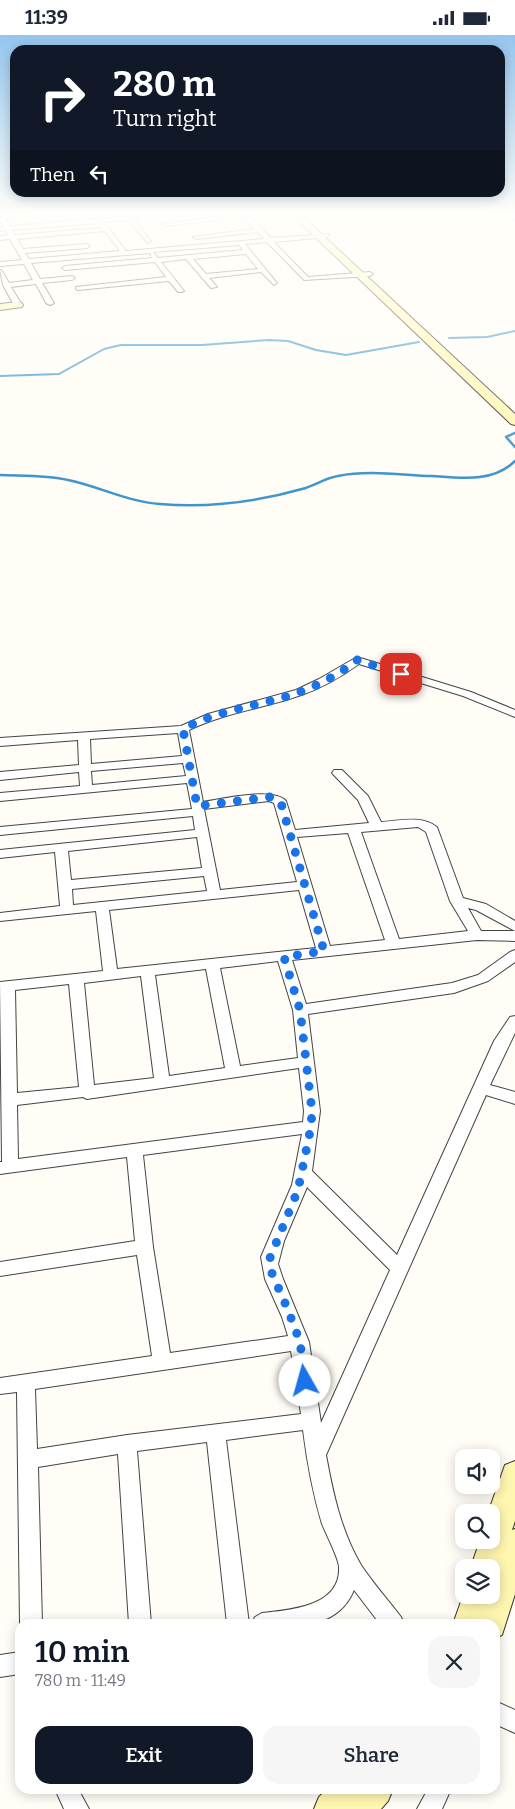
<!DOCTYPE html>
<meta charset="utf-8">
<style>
:root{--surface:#fff;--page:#f6f6f7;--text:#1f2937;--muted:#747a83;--accent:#111827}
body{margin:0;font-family:Bitter,serif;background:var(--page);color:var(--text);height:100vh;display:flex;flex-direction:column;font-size:19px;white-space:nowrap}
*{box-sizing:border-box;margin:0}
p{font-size:16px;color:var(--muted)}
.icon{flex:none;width:28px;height:28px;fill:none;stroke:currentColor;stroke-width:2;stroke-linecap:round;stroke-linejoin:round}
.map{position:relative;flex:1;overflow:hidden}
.details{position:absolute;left:15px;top:1584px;width:485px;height:175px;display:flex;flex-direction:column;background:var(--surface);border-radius:15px;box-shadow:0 2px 12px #0003}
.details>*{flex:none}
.hud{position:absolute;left:10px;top:10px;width:495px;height:152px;border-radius:15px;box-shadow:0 2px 12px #0003;background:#111827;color:#fff;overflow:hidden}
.fabs{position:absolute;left:455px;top:1414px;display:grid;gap:10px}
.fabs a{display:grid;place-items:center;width:45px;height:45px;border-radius:10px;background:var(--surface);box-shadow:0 2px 12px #0003;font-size:25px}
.pin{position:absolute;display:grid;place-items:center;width:42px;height:42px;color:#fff;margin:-21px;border-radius:10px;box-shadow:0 2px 8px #0006}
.me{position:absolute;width:55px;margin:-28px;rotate:353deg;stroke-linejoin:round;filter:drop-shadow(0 0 4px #0008)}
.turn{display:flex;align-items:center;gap:18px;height:105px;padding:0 20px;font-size:22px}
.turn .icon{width:65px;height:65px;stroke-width:2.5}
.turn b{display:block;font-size:35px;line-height:42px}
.then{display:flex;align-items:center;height:48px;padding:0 20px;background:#0003;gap:10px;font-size:19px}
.round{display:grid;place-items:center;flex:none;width:52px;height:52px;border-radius:15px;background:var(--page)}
.headline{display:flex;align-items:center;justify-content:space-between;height:85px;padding:0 20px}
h1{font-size:30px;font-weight:600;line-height:38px;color:var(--accent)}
.button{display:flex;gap:10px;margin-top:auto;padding:10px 20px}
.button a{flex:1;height:58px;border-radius:15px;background:var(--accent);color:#fff;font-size:20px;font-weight:600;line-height:58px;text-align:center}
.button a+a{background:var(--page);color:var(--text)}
.status{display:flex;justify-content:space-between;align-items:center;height:35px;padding:0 25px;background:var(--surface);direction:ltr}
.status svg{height:14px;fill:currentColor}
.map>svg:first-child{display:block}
</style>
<div class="status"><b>11:39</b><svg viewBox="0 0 49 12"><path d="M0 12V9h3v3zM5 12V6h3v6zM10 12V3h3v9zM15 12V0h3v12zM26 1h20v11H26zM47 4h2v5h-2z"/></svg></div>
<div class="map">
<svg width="515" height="1774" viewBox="0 0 515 1774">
<rect width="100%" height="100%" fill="#fffdf5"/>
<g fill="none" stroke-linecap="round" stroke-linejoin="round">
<g stroke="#3f96cf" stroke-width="2">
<polyline points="449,303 487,302 515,296"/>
<polyline points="0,341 59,339 104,314 121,310 202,310 269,305 288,306 316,315 346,320 419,307"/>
</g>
<g stroke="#3f96cf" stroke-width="2.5">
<polyline points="515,398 506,402 515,412"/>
<path d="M0 440C23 441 46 440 68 445 98 451 128 467 160 469 207 473 256 467 302 454 314 451 325 443 338 441 368 435 401 440 432 441 460 443 493 448 515 426"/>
</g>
<g stroke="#444" stroke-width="2">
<g id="street">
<path d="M0 179H3L10 191 153 179H180L134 184 151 206 148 208 128 185 104 187 126 216 264 204 258 197 196 204 193 202 254 194 241 179H248L271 203 329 199 330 200 327 202 274 207 308 242 370 237 373 239 370 241 304 245 267 207 245 209 276 247 277 248 274 250 261 237 209 243 217 252 211 253 186 224 161 227 184 256 182 257H178L169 246 78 255 76 254V252L166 242 155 227 65 235 62 233 65 231 152 223 150 218 31 228 40 244 72 241 75 243 72 245 42 248 54 268 50 270 46 268 36 249 11 252 22 270 18 272H15L3 250 0 235 2 236 9 248 33 245 24 229 0 231V227L22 225 10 204 0 205V201L8 200 6 195 0 196V192H4L0 186ZM98 188 102 193 15 200 12 195ZM105 196 120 216 29 224 25 218 87 213 90 211 87 209 23 214 17 204ZM239 210 243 215 158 223 153 217ZM246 219 258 234 206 239 193 224Z"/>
<polygon points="508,179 515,179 515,185"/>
<polygon points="217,182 220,184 219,185 165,191 162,189"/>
<path d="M357 622 471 657 515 675V682L463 661 359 629C342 641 324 652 304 659 266 673 226 677 189 695L203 767C222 764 273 752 286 766L295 795 369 788 358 765 332 738 334 735H342L368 761 381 787C399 786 421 780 437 792L463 863 486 869 515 886V896L476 875 468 873 481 896H515V906L477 905 292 925 306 969 452 948 478 940 510 917 515 915V927L488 946 454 958 308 979 320 1076 312 1136 397 1220 494 1006 510 982 515 981V998L490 1050 515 1057V1069L486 1060 326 1420C333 1458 341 1496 361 1530 373 1548 388 1565 401 1582L404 1589H380L354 1555C335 1599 290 1589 252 1589L255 1582 262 1578C289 1575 341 1572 339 1532 339 1524 326 1499 322 1489 313 1459 307 1427 303 1395L226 1405 249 1589H227L207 1407 137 1416 151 1589H129L118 1419 38 1432 42 1589H20L17 1357 0 1359V1343L152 1321 137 1220 0 1241V1227L135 1206 127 1122 0 1139V1127H2L0 947 103 936 96 876 0 886V878L60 871 55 817 0 823V815L195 795 193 781 0 800V792L192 774 187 748 0 766V758L80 751 79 737 0 745V737L79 730 78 705 0 711V703L181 691 208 679 296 655 319 644ZM178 698 182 721 91 729 90 704ZM183 728 186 741 92 750 91 736ZM269 766 274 768 297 847 220 855 204 774ZM418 792 426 797 450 866 468 896 399 904 361 797ZM348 798 385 905 330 911 297 802ZM197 802 202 833 71 845 68 816ZM204 841 207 856 73 870 72 854ZM299 855 316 913 117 934 109 875ZM278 926 293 975 298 1023 240 1031 220 933ZM206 934 225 1033 169 1041 155 940ZM141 941 154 1043 94 1050 84 948ZM69 949 79 1052 17 1058 15 955ZM299 1033 304 1076 303 1087 18 1124 17 1070 83 1062 87 1064ZM302 1099 292 1150 261 1222 265 1244 282 1282 288 1301 170 1318 153 1212 143 1120ZM307 1152 390 1235 321 1388 309 1307 283 1244 278 1229 284 1206ZM291 1316 301 1379 127 1400 37 1414 35 1354Z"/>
<polygon points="20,1617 20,1639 0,1642 0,1620"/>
<polygon points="495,1666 515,1675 515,1698 495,1689"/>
<polygon points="55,1754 78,1754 89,1774 64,1774"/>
<polygon points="428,1754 451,1754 442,1774 417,1774"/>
</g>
</g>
<g stroke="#333" stroke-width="2">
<g id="secondary">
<polygon points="0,179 27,179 23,182 0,184"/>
<polygon points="291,179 300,179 515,379 515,390 511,389"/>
<polygon points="18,267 22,268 23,270 22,272 0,275 0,269"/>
<polygon points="515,1426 515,1486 512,1495 515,1494 515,1559 502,1600 495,1603 495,1589 453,1589 464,1558 464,1560 491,1560 491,1532 471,1532 480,1505 491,1505 491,1478 488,1478 505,1430"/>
<polygon points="327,1754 393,1754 388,1766 381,1774 314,1774 319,1762"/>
</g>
</g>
<use href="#street" fill="#fff" fill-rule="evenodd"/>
<use href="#secondary" fill="#fff6b0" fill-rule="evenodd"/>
</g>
<linearGradient id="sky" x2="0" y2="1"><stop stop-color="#95c6ee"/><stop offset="0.42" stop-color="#fffefa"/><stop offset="1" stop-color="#fffefa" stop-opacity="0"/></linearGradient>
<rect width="515" height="428" fill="url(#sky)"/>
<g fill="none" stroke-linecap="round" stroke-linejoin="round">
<path stroke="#1a73e8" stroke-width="9" stroke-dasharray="0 16.2" d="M305 1346 300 1307 288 1275 271 1236 270 1223 298 1155 311 1092 312 1076 300 975 284 922 324 916 281 768 277 764 270 762 197 771 183 694C220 674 261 671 300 657 321 649 340 639 357 625L401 639"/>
</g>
</svg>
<div class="fabs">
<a><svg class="icon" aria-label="sound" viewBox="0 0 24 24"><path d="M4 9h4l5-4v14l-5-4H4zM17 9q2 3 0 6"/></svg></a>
<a><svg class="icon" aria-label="search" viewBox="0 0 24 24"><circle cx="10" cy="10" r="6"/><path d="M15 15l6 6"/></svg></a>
<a><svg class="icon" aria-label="layers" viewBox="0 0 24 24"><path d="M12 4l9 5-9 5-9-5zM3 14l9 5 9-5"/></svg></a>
</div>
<div class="pin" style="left:401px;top:639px;background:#d93025"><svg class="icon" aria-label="arrive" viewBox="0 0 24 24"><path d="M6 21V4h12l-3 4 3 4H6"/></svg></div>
<svg class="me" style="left:305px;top:1346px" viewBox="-20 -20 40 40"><circle r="19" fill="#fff"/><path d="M0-13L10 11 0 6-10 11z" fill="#1a73e8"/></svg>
<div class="hud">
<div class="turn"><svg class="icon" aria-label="right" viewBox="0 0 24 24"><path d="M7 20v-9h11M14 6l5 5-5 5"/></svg><div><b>280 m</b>Turn right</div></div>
<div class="then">Then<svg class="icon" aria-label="left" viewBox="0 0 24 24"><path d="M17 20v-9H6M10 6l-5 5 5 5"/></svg></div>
</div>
<section class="details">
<div class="headline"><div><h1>10 min</h1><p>780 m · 11:49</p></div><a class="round"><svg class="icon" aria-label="close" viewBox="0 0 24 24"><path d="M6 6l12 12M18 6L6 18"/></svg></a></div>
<div class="button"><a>Exit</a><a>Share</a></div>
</section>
</div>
